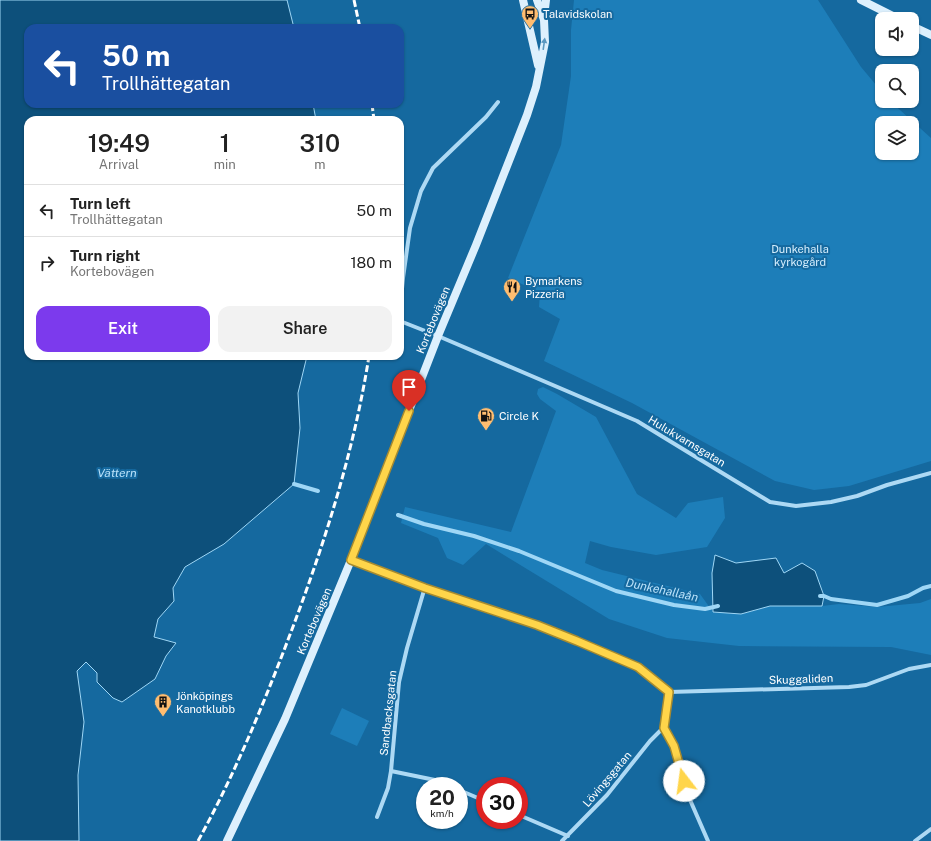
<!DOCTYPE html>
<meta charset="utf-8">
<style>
:root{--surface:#fff;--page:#f2f2f2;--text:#222;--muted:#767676;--line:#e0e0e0;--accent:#7c3aed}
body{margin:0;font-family:"Public Sans",sans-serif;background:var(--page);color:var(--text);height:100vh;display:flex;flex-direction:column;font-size:15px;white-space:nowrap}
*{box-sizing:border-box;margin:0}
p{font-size:13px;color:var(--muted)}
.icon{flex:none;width:22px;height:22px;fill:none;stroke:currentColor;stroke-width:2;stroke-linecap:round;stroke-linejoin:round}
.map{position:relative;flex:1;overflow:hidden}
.drawer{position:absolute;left:24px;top:116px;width:380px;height:244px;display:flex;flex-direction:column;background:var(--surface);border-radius:12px;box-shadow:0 1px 3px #0004}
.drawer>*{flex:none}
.banner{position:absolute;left:24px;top:24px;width:380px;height:84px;border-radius:12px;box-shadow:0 1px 3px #0004;background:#1a4fa0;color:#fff;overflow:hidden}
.buttons{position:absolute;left:875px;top:12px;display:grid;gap:8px}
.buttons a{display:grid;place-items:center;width:44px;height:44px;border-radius:8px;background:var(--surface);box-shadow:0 1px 3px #0004;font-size:20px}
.speed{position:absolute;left:416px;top:777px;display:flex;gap:8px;font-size:20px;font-weight:700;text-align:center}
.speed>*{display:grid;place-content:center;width:52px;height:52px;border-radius:50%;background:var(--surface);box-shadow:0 1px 3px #0004;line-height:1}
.speed small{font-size:10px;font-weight:400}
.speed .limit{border:6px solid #d22;background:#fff;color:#111}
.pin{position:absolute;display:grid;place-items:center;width:34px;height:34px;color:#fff;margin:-41px -17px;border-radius:50% 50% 50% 0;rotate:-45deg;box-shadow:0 0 4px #0007}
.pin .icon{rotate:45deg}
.me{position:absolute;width:44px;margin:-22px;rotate:345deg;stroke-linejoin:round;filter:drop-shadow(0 0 3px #0008)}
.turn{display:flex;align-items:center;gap:14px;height:84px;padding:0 12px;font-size:18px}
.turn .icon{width:52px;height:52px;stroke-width:2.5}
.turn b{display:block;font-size:28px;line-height:34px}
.eta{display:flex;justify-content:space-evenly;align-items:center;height:68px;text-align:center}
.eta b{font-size:24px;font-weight:600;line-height:28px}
.cta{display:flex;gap:8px;margin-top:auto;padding:8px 12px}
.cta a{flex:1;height:46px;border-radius:12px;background:var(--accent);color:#fff;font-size:16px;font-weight:600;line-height:46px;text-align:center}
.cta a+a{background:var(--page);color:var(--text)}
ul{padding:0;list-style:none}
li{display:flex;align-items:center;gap:12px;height:52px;padding:0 12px;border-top:1px solid var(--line)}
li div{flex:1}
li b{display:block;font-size:15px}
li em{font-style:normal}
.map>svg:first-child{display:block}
</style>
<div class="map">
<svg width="931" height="841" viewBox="0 0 931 841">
<rect width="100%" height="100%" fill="#15699f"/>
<g fill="#1d7eb9" fill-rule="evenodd">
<path d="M574 0H818L861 67 882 92V101H890L931 138V461L849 486 814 490 775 481 632 403 544 361 560 319 539 307 540 292 508 278 561 145 571 76V30ZM882 123H912V153H882Z"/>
<polygon points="543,387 557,394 596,417 637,494 676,518 688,503 723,497 725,518 707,547 656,555 611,547 590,541 585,563 602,570 700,594 713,612 741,614 770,606 822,606 839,604 877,607 920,603 931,599 931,655 891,647 739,646 667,638 609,619 486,544 463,565 447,558 438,538 401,523 405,507 511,532 556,411 540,399 537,394 538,389"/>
<polygon points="342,708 369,721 357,746 330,734"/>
</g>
<g fill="#0d507b" stroke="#9fd7f6">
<polygon points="0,0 287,0 294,28 28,28 28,104 313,104 316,120 28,120 28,356 307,356 298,393 300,428 294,484 224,544 185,567 173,588 174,601 158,619 154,637 176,643 166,656 155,679 122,702 113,698 97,682 97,673 86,662 77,671 84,722 78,775 79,841 0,841"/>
<polygon points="715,555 736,563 776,558 784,573 802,563 815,571 824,596 822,606 770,606 741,614 713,612 712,573"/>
</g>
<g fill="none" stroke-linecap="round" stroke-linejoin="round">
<g stroke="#9fd7f6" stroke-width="4">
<polyline points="294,484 318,491"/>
<polyline points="398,515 424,524 474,536 519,551 616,591 674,605 705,609 718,606"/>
<polyline points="820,596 824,596 831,599 877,605 908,596 923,588 931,586"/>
</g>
<g stroke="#add9f4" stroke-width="4">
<polyline points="400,310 403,278 410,228 421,191 433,168 486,117 498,102"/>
<polyline points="400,321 438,336 637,421 691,454 770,502 796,506 831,502 857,496 887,485 931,473"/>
<polyline points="351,560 425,587 537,625 604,652 637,667 669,692 664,727 674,746 687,793 708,841"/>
<polyline points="669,692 849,687 866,685 909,669 931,665"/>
<polyline points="391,771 435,780 449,786"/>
<polyline points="459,790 485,801"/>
<polyline points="519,815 568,836"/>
<polyline points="377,817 388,788 391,771 399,682 407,648 425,587"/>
<polyline points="562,841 607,795 650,741 664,727"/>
<polyline points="915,841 931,829"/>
</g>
<g stroke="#ddf0fd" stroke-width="8">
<polyline points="523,0 538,65"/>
<polyline points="861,0 899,19"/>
<polyline points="544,17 546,0"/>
<polyline points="912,26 931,35"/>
<polyline points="227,841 285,719 351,560 438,336 476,245 527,115 536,87 545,42 544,20 537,0"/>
</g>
<g stroke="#fff" stroke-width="3" stroke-dasharray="7 3" stroke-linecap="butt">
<polyline points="354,0 360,28"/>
<polyline points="372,104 374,120"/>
<path d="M198 841C235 774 264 703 291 632 325 542 354 451 369 356"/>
</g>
</g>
<defs><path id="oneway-solid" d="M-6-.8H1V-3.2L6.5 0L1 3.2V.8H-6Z"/></defs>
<use fill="#5b98c0" href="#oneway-solid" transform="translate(544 44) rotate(-82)"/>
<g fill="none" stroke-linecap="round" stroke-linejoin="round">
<g stroke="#a68a30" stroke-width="10">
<polyline id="route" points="409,411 351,560 425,588 537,625 577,641 638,667 669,692 664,728 674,746 684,781"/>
</g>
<use href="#route" stroke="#ffd54a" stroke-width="7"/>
</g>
<defs>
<g id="bus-pin" transform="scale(0.9)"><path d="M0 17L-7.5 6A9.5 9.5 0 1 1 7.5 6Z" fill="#ffbd70" stroke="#15699f"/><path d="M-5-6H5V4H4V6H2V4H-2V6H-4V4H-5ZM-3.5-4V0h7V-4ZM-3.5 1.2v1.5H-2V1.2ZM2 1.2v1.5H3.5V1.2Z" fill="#111"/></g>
<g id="restaurant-pin" transform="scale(0.9)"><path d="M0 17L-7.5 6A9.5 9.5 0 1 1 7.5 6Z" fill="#ffbd70" stroke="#15699f"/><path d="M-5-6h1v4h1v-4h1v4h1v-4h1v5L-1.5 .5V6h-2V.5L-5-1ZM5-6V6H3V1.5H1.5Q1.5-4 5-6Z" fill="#111"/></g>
<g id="fuel-pin" transform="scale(0.9)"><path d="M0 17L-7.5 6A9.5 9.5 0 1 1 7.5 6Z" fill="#ffbd70" stroke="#15699f"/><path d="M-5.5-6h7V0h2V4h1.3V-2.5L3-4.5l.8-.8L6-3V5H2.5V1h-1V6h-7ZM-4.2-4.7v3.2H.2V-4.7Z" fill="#111"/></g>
<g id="building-pin" transform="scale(0.9)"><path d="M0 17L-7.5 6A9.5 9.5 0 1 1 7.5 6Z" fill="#ffbd70" stroke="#15699f"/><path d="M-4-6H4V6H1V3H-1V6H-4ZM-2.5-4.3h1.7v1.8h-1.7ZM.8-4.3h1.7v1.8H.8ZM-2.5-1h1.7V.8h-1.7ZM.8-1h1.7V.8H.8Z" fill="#111"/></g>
</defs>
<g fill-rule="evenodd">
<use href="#bus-pin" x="530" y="14"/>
<use href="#restaurant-pin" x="512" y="287"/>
<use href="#fuel-pin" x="486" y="416"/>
<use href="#building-pin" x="163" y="702"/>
</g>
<g text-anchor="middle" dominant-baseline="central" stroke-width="4" stroke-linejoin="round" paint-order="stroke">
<g font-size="11" fill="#fff" stroke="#15699f" text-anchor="start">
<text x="543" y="14">Talavidskolan</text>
<text x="525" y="281">Bymarkens<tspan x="525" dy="13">Pizzeria</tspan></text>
<text x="499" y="416">Circle K</text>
<text x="176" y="696">Jönköpings<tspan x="176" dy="13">Kanotklubb</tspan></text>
</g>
<g font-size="11" fill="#d5eefd" stroke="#15699f">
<text x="800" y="249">Dunkehalla<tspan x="800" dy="13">kyrkogård</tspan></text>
</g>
<g font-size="11" fill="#fff" stroke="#15699f">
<text transform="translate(433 320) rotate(-68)">Kortebovägen</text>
<text transform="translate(687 441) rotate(31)">Hulukvarnsgatan</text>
<text transform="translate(314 621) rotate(-67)">Kortebovägen</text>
<text transform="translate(801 679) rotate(-2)">Skuggaliden</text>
<text transform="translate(388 713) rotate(-84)">Sandbacksgatan</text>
<text transform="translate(607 779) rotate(-50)">Lövingsgatan</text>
</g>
<g font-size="12" font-style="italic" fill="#bae2fa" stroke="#15699f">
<text x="117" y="473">Vättern</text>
<text transform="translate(662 590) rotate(12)">Dunkehallaån</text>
</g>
</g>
</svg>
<div class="buttons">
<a><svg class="icon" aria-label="sound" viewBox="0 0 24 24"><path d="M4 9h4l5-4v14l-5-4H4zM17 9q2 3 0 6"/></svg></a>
<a><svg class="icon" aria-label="search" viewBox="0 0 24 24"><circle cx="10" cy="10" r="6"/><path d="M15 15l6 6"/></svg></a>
<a><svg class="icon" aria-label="layers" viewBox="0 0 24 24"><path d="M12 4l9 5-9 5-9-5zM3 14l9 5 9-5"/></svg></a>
</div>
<div class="speed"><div>20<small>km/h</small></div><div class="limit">30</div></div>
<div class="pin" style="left:409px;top:411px;background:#d93025"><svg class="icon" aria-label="arrive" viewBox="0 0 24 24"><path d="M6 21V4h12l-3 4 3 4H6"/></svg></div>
<svg class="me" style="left:684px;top:781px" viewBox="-20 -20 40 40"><circle r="19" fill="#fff"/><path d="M0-13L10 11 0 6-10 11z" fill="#ffd54a"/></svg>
<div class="banner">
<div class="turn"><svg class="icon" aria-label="left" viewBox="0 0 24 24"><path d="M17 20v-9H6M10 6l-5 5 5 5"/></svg><div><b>50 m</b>Trollhättegatan</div></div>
</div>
<section class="drawer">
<div class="eta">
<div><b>19:49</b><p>Arrival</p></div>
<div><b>1</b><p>min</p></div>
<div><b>310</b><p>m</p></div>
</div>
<ul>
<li><svg class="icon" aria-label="left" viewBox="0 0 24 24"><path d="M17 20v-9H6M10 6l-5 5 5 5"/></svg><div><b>Turn left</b><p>Trollhättegatan</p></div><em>50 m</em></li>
<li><svg class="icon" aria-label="right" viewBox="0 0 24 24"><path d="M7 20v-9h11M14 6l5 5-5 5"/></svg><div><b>Turn right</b><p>Kortebovägen</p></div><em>180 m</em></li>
</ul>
<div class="cta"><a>Exit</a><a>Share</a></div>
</section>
</div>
